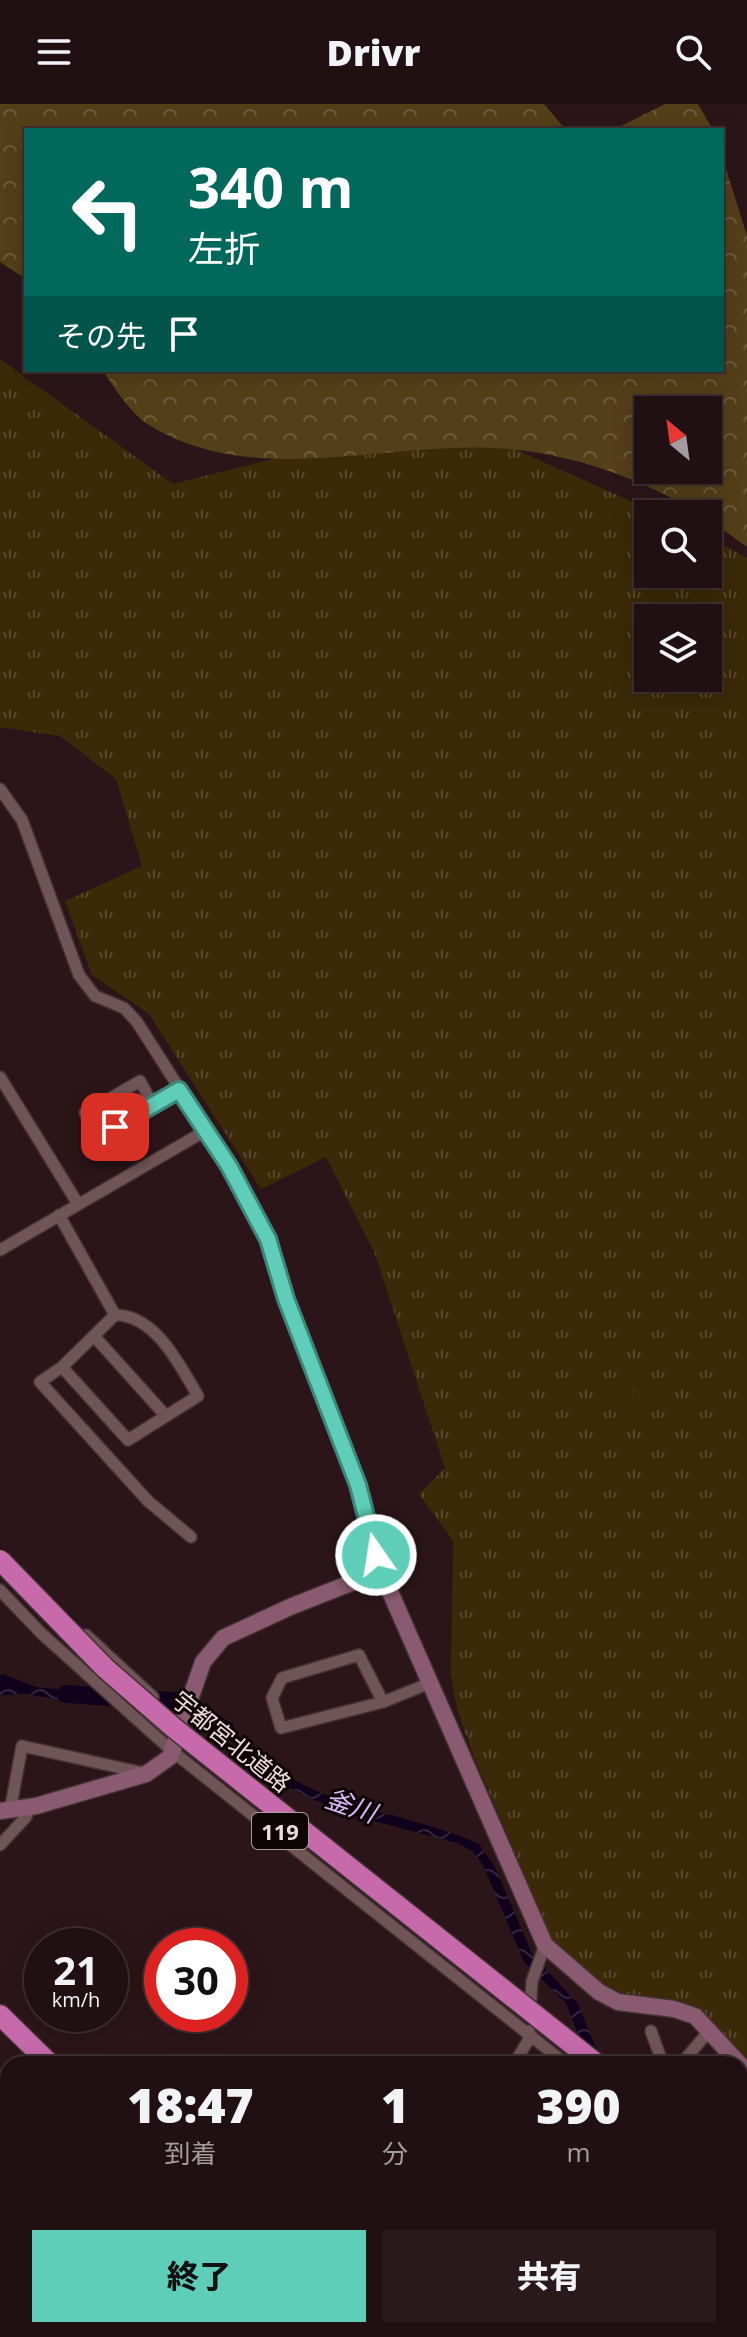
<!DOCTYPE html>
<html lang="ja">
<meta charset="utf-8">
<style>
:root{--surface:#211012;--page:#29191b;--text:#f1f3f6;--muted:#a29d9f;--line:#3e3032;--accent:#5eceb8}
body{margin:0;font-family:"Open Sans","Noto Sans JP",sans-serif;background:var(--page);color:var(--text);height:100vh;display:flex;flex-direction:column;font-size:30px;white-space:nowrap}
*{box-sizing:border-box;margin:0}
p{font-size:26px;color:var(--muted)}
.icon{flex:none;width:44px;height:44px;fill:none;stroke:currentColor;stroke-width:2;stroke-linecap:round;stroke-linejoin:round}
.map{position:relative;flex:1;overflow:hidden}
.drawer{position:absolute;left:0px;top:1952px;width:748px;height:282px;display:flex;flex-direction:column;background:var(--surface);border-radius:24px 24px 0 0;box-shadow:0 4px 20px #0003,0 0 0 2px var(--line)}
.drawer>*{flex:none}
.hud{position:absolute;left:24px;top:24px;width:700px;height:244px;border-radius:0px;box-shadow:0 4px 20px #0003,0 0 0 2px var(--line);background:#00695c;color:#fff;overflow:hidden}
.needle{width:52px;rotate:331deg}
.controls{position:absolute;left:634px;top:292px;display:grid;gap:16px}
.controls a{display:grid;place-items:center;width:88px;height:88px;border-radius:0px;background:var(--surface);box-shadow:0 4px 20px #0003,0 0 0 2px var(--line);font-size:40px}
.speed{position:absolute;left:24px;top:1824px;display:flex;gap:16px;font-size:40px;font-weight:700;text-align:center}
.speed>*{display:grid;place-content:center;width:104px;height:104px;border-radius:50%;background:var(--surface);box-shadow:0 4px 20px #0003,0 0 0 2px var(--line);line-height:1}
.speed small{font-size:20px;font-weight:400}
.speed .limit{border:12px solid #d22;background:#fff;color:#111}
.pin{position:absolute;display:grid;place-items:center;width:68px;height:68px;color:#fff;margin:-34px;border-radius:16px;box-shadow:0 4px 12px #0006}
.me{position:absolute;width:88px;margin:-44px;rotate:347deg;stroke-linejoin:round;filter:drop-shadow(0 0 6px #0008)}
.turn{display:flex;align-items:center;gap:28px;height:168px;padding:0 32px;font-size:36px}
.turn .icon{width:104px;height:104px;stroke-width:2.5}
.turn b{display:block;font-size:56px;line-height:68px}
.then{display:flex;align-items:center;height:76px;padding:0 32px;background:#0003;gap:16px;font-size:30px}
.eta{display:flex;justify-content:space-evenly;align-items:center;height:136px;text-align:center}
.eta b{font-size:48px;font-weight:800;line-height:56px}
.action{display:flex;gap:16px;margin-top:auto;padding:16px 32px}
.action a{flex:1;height:92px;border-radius:0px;background:var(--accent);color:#111;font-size:32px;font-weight:800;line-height:92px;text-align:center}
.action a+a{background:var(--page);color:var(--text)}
header{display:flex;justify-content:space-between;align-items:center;height:104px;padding:0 32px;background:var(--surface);font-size:36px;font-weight:800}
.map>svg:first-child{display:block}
</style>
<header><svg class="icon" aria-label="menu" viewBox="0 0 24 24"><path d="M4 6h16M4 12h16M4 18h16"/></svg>Drivr<svg class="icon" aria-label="search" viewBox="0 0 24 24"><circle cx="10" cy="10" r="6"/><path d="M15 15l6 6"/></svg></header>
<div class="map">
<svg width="747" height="2233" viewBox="0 0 747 2233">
<defs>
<pattern id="grass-tufts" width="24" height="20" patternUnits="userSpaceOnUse" patternTransform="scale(2)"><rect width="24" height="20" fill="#3b2908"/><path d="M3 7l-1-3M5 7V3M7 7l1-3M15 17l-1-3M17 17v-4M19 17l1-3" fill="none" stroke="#58472c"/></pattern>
<pattern id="forest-crowns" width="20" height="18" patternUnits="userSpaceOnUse" patternTransform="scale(2)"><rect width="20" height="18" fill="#553f18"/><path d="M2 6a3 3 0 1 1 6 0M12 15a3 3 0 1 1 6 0" fill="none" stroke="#6e5a39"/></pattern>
<pattern id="water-waves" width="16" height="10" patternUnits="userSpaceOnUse" patternTransform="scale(2)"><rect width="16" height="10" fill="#10011d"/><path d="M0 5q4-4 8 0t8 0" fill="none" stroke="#33253d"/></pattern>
</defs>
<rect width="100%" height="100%" fill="#2c1518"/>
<path fill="url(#grass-tufts)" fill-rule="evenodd" d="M0 255 173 380 442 313 660 410H648V470H708V432L747 454V1957L704 1914 609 1887 555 1842 474 1653 457 1605 451 1571 453 1437 419 1390 445 1364 375 1150 326 1053 261 1085 149 910 92 871 65 797 142 762 116 675 60 632 0 623ZM648 514H708V574H648Z"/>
<g fill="url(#forest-crowns)" fill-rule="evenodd">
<polygon points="0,0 544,0 566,26 26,26 26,175 0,158"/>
<polygon points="665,0 698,0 713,26 613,26"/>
<path d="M722 52 747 132V443L708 415V410H699C638 372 564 347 492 344 381 339 251 384 149 321 130 309 115 284 102 266H722ZM648 306H708V366H648Z"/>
</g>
<circle fill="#3b2908" cx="632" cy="1303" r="16"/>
<g fill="url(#water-waves)">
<polygon points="0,1569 37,1583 89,1589 87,1600 26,1590 0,1591"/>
<path d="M204 1604C238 1628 265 1661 302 1680 357 1708 422 1714 479 1740L494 1761 532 1850 578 1900 602 1960H589L566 1899 524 1858 483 1761 472 1747 457 1739C400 1723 338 1712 287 1682 255 1663 231 1633 200 1612Z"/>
</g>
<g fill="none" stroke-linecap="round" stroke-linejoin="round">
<polyline stroke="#10011d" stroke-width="18" points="66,1590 175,1597 221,1623"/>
<g stroke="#433234" stroke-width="14">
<g id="street">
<polyline points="0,685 22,716 79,871 95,892 124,904 137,918 229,1062 268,1135 286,1195 358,1381 381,1467"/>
<polyline points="0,973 78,1100"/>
<polyline points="153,1001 140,977 85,1009 95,1034 179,986"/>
<polyline points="59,1111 115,1211 62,1263 40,1278 148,1397 191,1433"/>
<polyline points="0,1146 205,1027"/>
<polyline points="94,1232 166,1312"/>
<path d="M62 1263 128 1336 198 1292C180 1262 156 1211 115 1211"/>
<polyline points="0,1486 41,1529 172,1647 566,1960"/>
<polyline points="86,1531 153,1593"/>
<polyline points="383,1598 359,1551 282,1574 272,1594 281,1624 383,1598 430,1579"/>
<polyline points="10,1707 22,1642 144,1669"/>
<polyline points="0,1741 26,1713 29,1703"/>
<polyline points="530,1910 532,1877 545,1841"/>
<polyline points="651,1927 663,1960"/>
<polyline points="514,1960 528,1937 529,1927"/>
<polyline points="681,1960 710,1926"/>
<polyline points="740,2025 747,2030"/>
<polyline points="740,2096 747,2102"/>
<polyline points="0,2163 8,2171"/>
<polyline points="157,2226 164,2233"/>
<polyline points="570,2226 571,2233"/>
<polyline points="644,2226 648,2233"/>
<polyline points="66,2233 74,2226"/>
<polyline points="212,2233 218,2226"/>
<polyline points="299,2233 303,2226"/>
</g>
</g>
<g stroke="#433234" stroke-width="19">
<polyline id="secondary" points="0,1707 36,1702 146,1670 170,1653 203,1558 223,1534 290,1503 381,1467 545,1841 599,1888 618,1898 674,1905 695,1912 747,1968"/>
</g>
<g stroke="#433234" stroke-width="23">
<g id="highway">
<polyline points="0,1911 50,1960"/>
<polyline points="740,2073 747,2078"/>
<polyline points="325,2226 332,2233"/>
</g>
</g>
<use href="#street" stroke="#715457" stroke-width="11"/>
<use href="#secondary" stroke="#8a5b70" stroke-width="16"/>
<use href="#highway" stroke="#c66aab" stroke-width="20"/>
<g stroke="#433234" stroke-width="23" stroke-linecap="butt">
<polyline id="highway-bridge" points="0,1456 105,1564 174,1624 597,1960"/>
</g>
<use href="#highway-bridge" stroke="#c66aab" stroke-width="20"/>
</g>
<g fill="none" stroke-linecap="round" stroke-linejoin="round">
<g stroke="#3d8678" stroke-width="20">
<polyline id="route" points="115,1023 179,986 229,1062 268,1135 286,1195 358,1381 376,1451"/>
</g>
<use href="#route" stroke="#5eceb8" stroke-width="14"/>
</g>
<g text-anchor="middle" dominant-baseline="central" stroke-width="6" stroke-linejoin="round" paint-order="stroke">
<rect fill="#0e0506" stroke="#ab9c9c" stroke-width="2" x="252" y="1709" width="56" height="36" rx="6"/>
<g font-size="22" font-weight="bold" fill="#eedcdd">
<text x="280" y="1727">119</text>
</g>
<g font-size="24" fill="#eedcdd" stroke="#0e0506">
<text transform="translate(232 1637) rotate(39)">宇都宮北道路</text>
</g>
<g font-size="26" font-style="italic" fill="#d8bafa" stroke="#0e0506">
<text transform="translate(351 1701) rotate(19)">釜川</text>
</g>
</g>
</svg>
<div class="controls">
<a><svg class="needle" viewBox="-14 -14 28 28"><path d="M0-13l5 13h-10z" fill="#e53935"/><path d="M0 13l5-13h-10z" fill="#a29d9f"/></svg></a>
<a><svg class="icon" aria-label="search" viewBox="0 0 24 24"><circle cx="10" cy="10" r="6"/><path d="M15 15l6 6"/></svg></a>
<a><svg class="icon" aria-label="layers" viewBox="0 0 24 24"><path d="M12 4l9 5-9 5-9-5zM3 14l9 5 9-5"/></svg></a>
</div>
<div class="speed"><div>21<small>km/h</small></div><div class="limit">30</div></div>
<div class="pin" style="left:115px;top:1023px;background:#d93025"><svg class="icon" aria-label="arrive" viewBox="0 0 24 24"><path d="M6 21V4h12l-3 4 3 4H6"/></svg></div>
<svg class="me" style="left:376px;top:1451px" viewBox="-20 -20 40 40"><circle r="17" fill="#5eceb8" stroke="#fff" stroke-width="3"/><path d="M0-11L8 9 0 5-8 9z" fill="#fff"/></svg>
<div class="hud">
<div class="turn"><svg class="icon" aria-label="left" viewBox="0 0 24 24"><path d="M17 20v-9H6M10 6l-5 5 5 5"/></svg><div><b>340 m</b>左折</div></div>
<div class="then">その先<svg class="icon" aria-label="arrive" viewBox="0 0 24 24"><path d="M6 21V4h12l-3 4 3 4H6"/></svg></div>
</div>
<section class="drawer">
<div class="eta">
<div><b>18:47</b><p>到着</p></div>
<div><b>1</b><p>分</p></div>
<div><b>390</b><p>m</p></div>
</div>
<div class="action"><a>終了</a><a>共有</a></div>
</section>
</div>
